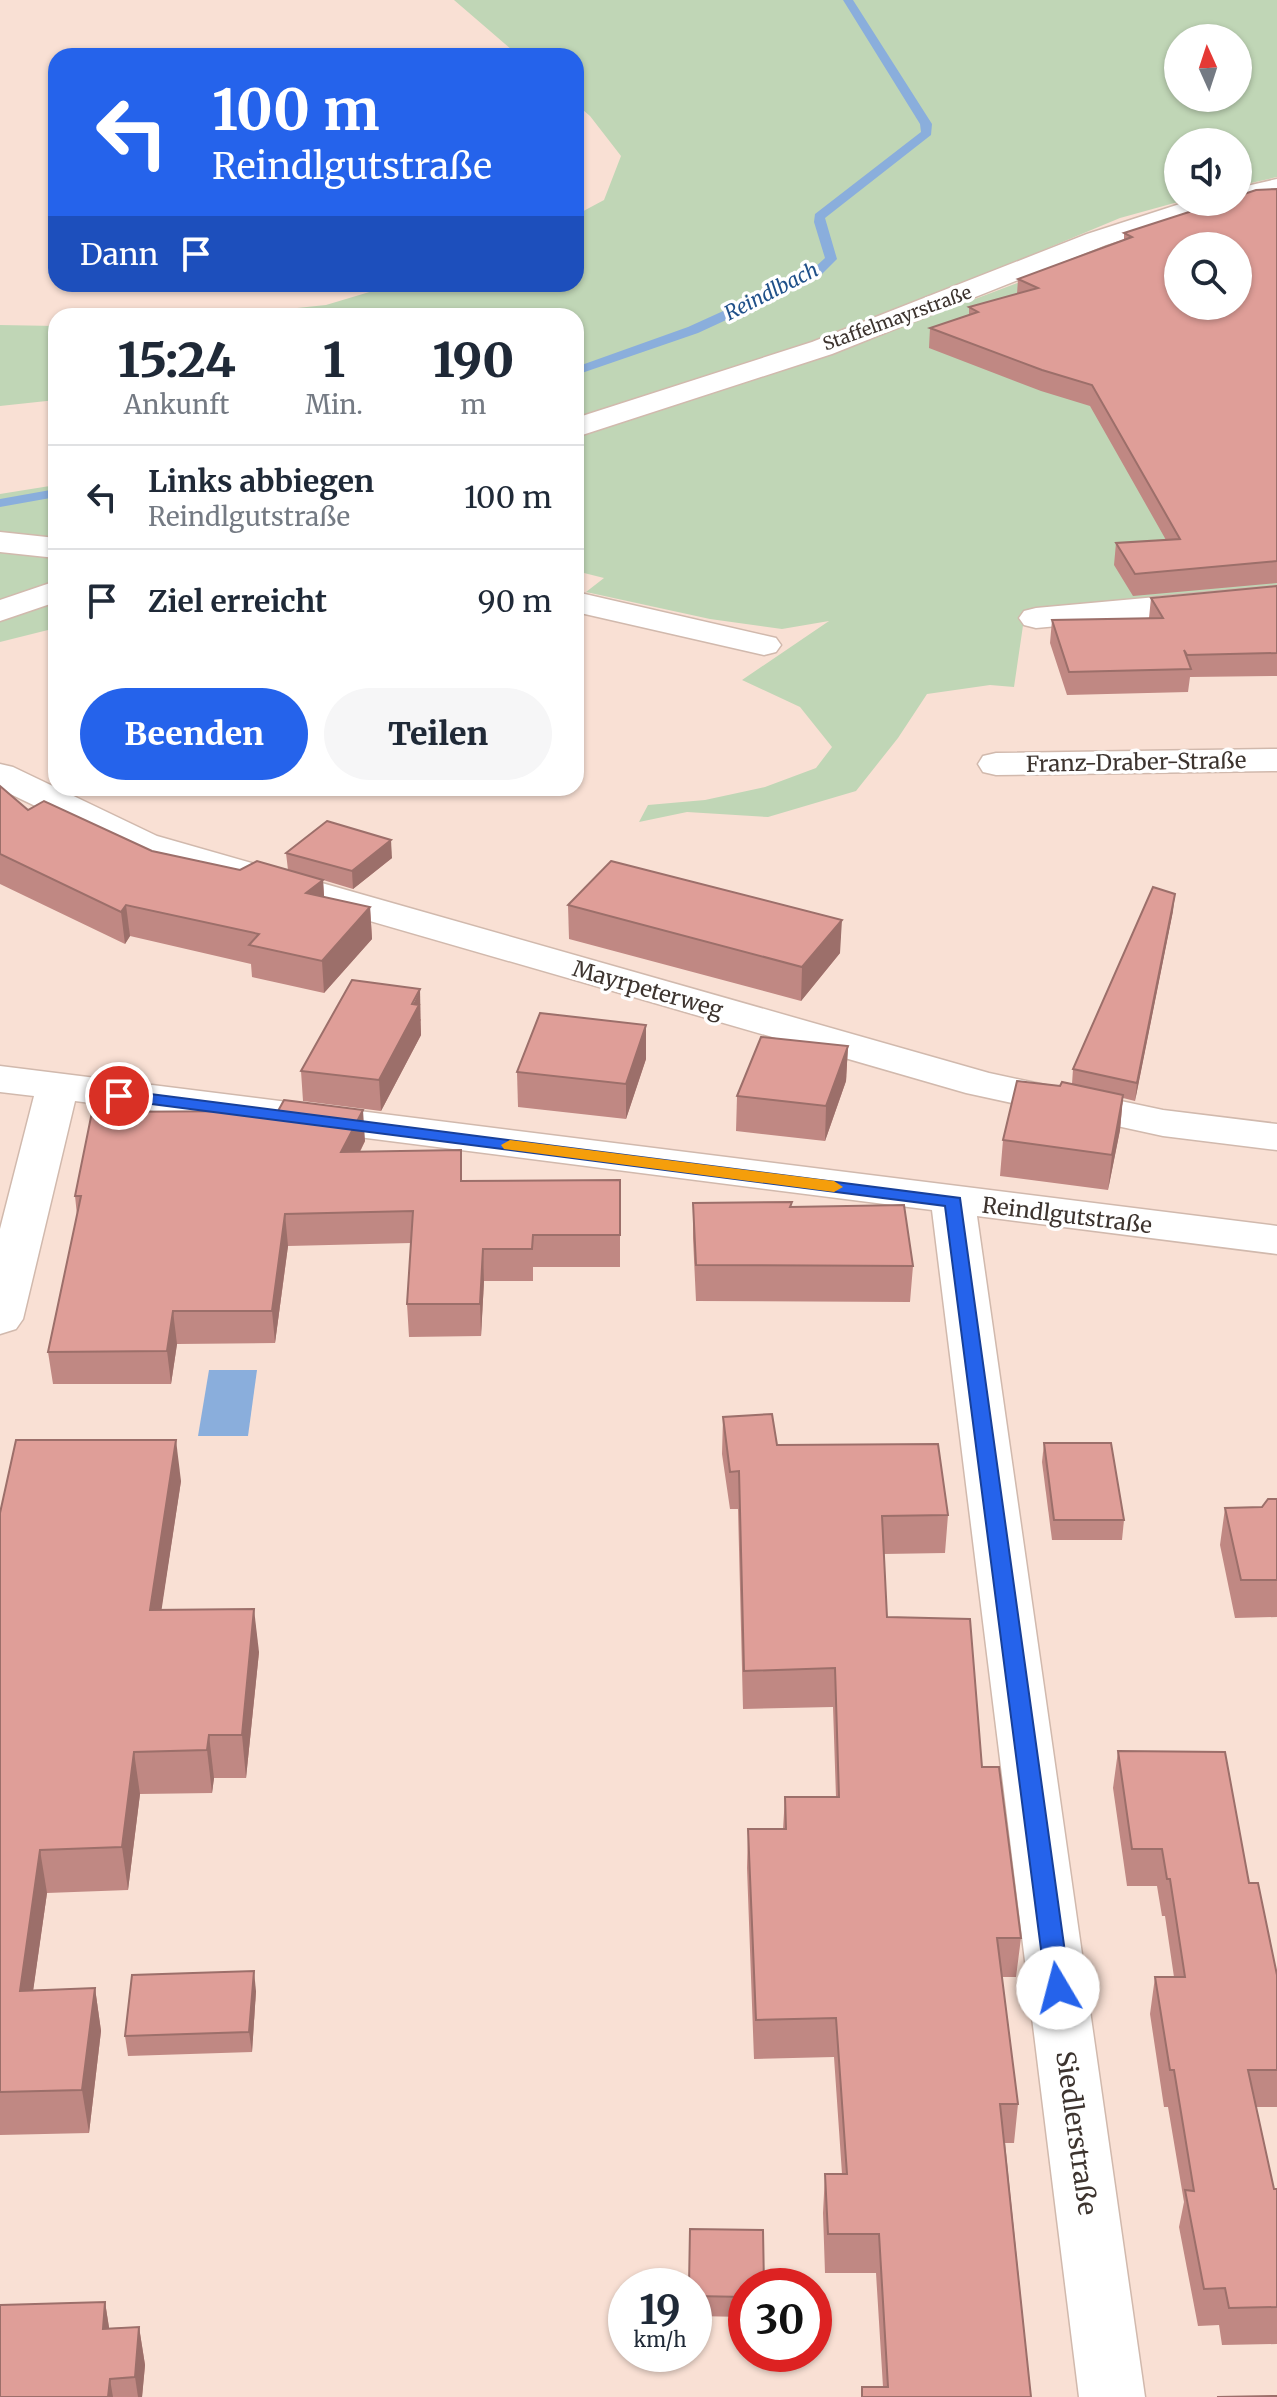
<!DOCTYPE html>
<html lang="de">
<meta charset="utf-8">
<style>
:root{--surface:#fff;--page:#f6f6f7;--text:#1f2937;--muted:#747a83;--line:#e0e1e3;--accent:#2563eb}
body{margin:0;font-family:Merriweather,serif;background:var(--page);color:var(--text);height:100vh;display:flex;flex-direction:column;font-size:30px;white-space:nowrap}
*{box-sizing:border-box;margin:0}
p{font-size:26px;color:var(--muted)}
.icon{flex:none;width:44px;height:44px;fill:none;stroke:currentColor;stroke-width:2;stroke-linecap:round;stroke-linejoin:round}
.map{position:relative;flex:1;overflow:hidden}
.panel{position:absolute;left:48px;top:308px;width:536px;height:488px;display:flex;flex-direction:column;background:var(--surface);border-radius:24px;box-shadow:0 2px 6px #0004}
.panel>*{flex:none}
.hud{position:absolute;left:48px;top:48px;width:536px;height:244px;border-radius:24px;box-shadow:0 2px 6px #0004;background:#2563eb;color:#fff;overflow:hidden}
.needle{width:52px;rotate:357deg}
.tools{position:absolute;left:1164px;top:24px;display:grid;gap:16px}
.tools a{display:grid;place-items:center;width:88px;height:88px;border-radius:50%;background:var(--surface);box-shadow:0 2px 6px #0004;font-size:40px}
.speed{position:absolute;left:608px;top:2268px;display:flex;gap:16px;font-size:40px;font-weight:700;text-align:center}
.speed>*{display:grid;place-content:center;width:104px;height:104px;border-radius:50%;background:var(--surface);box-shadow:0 2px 6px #0004;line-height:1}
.speed small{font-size:20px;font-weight:400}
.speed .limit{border:12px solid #d22;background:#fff;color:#111}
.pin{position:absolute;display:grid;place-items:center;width:68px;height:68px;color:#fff;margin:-34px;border:4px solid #fff;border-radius:50%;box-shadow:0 2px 8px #0007}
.me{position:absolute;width:88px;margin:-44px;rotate:352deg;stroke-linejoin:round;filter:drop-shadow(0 0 6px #0008)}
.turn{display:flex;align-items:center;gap:28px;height:168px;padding:0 32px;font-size:36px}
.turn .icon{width:104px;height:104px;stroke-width:2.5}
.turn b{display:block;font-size:56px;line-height:68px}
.then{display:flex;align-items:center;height:76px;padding:0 32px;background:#0003;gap:16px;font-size:30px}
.eta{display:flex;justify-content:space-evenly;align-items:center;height:136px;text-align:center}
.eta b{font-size:48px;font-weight:800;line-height:56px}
.primary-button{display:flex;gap:16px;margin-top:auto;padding:16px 32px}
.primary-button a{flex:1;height:92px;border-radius:48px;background:var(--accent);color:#fff;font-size:32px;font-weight:800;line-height:92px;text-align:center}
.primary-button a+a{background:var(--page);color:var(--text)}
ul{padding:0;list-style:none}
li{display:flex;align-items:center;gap:24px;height:104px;padding:0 32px;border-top:2px solid var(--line)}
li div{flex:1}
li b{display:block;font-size:30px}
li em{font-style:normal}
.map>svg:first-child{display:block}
</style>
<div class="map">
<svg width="1277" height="2397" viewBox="0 0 1277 2397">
<rect width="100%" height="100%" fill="#f9e0d4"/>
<g fill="#c0d6b6" fill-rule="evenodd">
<path d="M454 0H1277V177L1238 186V142H1178V202L1120 218 849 331 728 373 803 364 1147 234 1277 200V588L1025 612 1014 687 990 685 927 694 898 738 856 791 768 817 687 812 639 822 648 805 705 800 765 787 816 768 832 747 800 707 742 680 829 621 782 629 710 619 586 592 604 578 576 571V316H220L326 305 396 284H576V215L604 200 621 156 590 116 576 104V56H519ZM1178 38H1238V98H1178ZM1178 246H1238V306H1178Z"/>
<polygon points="0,325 56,326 56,400 0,406"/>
<polygon points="56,485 56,628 0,642 0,494"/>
</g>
<polygon fill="#8aaedc" points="209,1370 257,1370 248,1436 198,1436"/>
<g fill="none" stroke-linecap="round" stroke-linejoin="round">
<g fill="#8aaedc" fill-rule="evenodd">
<polygon points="843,0 853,0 932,124 931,135 825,218 837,259 819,277 698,333 576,375 576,367 688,327 811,271 825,258 814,222 815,214 921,132 920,124"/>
<polygon points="56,489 56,497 0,507 0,499"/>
</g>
<g stroke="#d1b9ad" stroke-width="3">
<g id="street">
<polygon points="1277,179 1277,195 1238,204 1231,202 1238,202 1238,188"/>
<polygon points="1186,202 1228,202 1224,208 1106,245 832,354 576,437 576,418 812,342 1087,234"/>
<polygon points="0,532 56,538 56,558 0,552"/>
<polygon points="56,581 56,602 0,621 0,600"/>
<polygon points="1277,586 1277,606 1036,628 1024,625 1019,618 1024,611 1036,608"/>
<polygon points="576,592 776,638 781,645 776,652 764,655 576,612"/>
<polygon points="1277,749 1277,771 996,775 983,772 978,764 983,756 996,753"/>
<polygon points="0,764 13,767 157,836 989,1073 1163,1110 1277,1124 1277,1150 1163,1136 966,1093 131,852 0,789"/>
<polygon points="0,1066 1277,1226 1277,1254 977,1216 1145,2397 1079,2397 932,1210 75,1101 23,1319 16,1329 0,1334 0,1229 34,1096 0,1092"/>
</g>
</g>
<use href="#street" fill="#fff" fill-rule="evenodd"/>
</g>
<g fill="#c08883">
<polygon points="1277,189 1277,583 1133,596 1114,565 1116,543 1166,540 1090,406 1041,391 929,348 930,328 969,315 969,307 1017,294 1018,279 1124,240 1124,233"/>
<polygon points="1277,586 1277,676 1190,677 1188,692 1067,695 1050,643 1052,620 1149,618 1151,598"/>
<polygon points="0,786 28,810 152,851 240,870 288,870 286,853 392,858 353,889 323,880 324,897 370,907 372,939 324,993 252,977 251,964 130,936 125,944 0,884"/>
<polygon points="568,905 840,953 801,1001 569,939"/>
<polygon points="1173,911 1135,1101 1123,1098 1120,1130 1108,1190 1000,1176 1003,1140 1060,1086 1072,1084 1073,1069"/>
<polygon points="421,1019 420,1022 421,1035 381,1111 303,1101 301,1071"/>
<polygon points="646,1025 646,1059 626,1119 518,1107 517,1072"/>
<polygon points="848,1046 846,1081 825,1141 736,1131 737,1096"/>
<polygon points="365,1141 360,1152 461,1150 462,1181 620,1180 620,1267 533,1267 533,1281 484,1281 481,1336 409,1337 407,1304 411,1243 288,1246 275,1343 177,1344 171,1384 53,1384 48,1352 77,1215 75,1196"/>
<polygon points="792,1202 791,1207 913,1266 910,1302 696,1301 693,1238 693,1203"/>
<polygon points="723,1417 777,1445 948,1515 945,1553 884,1554 887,1617 982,1767 1021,1938 1016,1977 1002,1977 1018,2104 1014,2143 1005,2143 1031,2397 861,2397 862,2387 883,2387 876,2273 825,2273 823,2213 825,2174 842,2174 834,2057 754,2059 747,1868 748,1829 783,1829 785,1797 836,1797 833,1707 743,1709 738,1509 730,1509 722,1454"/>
<polygon points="1044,1443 1124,1520 1122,1540 1052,1540 1042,1462"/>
<polygon points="181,1481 161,1610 259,1652 246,1778 214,1778 212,1793 140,1794 128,1890 47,1893 33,1990 95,1988 101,2031 89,2133 0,2135 0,1513"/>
<polygon points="1277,1499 1277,1617 1235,1618 1220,1545 1225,1508 1262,1507"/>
<polygon points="1118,1751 1249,1883 1277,1975 1277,2107 1256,2107 1274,2189 1277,2189 1277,2344 1222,2345 1219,2325 1198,2326 1179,2227 1184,2202 1168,2107 1164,2107 1150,2014 1155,1977 1174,1977 1165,1916 1162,1916 1157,1886 1127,1886 1113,1788"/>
<polygon points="256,1991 252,2052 128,2056 125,2036"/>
<polygon points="694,2286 746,2286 746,2317 694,2316"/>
<polygon points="105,2302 109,2328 139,2327 145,2365 142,2397 0,2397"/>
</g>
<g fill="#9c6f6a">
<polygon points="391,840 392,858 353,889 352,871"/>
<polygon points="323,880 325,911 306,893"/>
<polygon points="1175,894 1173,911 1135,1101 1137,1083"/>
<polygon points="126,905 130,936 125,944 121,912"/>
<polygon points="370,907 372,939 324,993 322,961"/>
<polygon points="842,920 840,953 801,1001 802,967"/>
<polygon points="420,989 421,1035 381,1111 379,1080"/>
<polygon points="646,1025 646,1059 626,1119 626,1084"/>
<polygon points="848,1046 846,1081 825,1141 826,1106"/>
<polygon points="1123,1095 1120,1130 1108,1190 1112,1155"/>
<polygon points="363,1110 365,1141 343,1184 341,1152"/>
<polygon points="285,1214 288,1246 275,1343 272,1311"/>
<polygon points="483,1249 484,1281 481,1336 480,1304"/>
<polygon points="173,1311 177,1344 171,1384 167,1351"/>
<polygon points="176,1440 181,1481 155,1653 150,1610"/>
<polygon points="254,1609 259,1652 246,1778 242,1735"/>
<polygon points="209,1735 214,1778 212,1793 207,1750"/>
<polygon points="134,1752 140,1794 128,1890 122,1847"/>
<polygon points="40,1850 47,1893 27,2034 20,1991"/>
<polygon points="254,1971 256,1991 252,2052 249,2032"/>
<polygon points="95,1988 101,2031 89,2133 82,2090"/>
<polygon points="105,2302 111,2340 103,2329"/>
<polygon points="139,2327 145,2365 142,2397 138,2397 135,2377"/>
<polygon points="110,2379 113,2397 108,2397"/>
</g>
<g fill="#df9e98" stroke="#9c6f6a" stroke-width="2" fill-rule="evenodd">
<path d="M1277 189V561L1135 574 1116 543 1180 539 1092 385 1042 370 930 328 978 312 969 307 1038 288 1018 279 1132 237 1124 233 1220 202H1238V196L1256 190ZM1178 246H1238V306H1178Z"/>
<polygon points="1277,586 1277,653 1187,655 1184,650 1191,669 1069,672 1052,620 1163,618 1151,598"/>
<polygon points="0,786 28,810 44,801 152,851 240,870 257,861 323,880 306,893 370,907 322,961 249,945 259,934 126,905 121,912 0,854"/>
<polygon points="327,821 391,840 352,871 286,853"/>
<polygon points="611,861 842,920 802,967 568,905"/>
<polygon points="1153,887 1175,894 1137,1083 1073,1069"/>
<polygon points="352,980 420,989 412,1004 419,1005 379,1080 301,1071"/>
<polygon points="540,1013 646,1025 626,1084 517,1072"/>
<polygon points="761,1037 848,1046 826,1106 737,1096"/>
<polygon points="1017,1081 1060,1086 1062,1082 1123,1095 1112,1155 1003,1140"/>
<polygon points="284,1100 363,1110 341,1152 461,1150 461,1181 620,1180 620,1235 533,1235 532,1249 483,1249 480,1304 407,1304 413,1211 285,1214 272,1311 173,1311 167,1351 48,1352 81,1196 75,1196 92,1112 278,1111"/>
<polygon points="792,1202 790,1207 904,1205 913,1266 696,1265 693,1203"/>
<polygon points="772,1414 777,1445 938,1444 948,1515 882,1516 887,1617 970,1619 982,1767 999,1767 1021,1938 997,1938 1018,2104 1000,2104 1031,2397 862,2397 862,2387 888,2387 879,2234 828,2234 825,2174 847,2174 836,2018 756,2020 748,1829 786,1829 785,1797 839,1797 835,1668 744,1671 739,1471 730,1472 723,1417"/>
<polygon points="16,1440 176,1440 150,1610 254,1609 242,1735 209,1735 207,1750 134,1752 122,1847 40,1850 20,1991 95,1988 82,2090 0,2092 0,1513"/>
<polygon points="1044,1443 1111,1443 1124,1520 1054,1520"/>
<polygon points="1268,1499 1277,1499 1277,1580 1241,1580 1225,1508 1262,1507"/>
<polygon points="1118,1751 1225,1752 1249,1883 1258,1883 1277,1975 1277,2070 1248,2070 1274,2189 1277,2189 1277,2307 1229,2308 1225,2288 1204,2289 1185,2190 1194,2191 1174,2070 1170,2070 1155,1977 1185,1977 1170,1879 1167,1879 1162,1849 1132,1849"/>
<polygon points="254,1971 249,2032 125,2036 132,1975"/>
<polygon points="690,2229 763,2230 764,2286 746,2286 746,2297 694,2296 694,2286 689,2286"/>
<polygon points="105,2302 103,2329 139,2327 135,2377 110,2379 108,2397 0,2397 0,2305"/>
<polygon points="1277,2396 1277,2397 1217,2397"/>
</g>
<polygon fill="#2563eb" stroke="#184099" stroke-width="2" points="119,1090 960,1198 1070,1988 1067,1995 1058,1998 1049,1995 1046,1988 945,1206 113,1099 110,1096"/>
<polygon fill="#f59e0b" points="510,1140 834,1181 843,1187 834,1192 504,1149 501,1145"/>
<g text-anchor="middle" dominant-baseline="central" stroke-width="7" stroke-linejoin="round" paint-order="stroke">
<g font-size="18" fill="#3d342f" stroke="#fff">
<text transform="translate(897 318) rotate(-20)">Staffelmayrstraße</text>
</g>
<g font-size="20" font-style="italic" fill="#1f5089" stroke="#fff">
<text transform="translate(771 291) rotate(-27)">Reindlbach</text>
</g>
<g font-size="22" fill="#3d342f" stroke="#fff">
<text transform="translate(1136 762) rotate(-1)">Franz-Draber-Straße</text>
<text transform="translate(648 989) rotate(16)">Mayrpeterweg</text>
<text transform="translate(1067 1215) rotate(7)">Reindlgutstraße</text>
</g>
<g font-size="26" fill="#3d342f" stroke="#fff">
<text transform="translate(1077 2133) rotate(82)">Siedlerstraße</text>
</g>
</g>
</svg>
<div class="tools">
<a><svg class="needle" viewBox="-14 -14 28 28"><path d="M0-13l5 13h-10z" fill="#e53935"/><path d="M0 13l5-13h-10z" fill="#747a83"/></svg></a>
<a><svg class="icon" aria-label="sound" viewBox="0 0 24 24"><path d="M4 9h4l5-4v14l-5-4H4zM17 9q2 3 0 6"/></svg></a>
<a><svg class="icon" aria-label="search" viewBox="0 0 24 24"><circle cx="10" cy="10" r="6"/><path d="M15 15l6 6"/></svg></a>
</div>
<div class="speed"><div>19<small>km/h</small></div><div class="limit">30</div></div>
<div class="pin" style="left:119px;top:1096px;background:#d93025"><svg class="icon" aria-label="arrive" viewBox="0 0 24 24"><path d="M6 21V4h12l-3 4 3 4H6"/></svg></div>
<svg class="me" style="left:1058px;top:1988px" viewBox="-20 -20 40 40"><circle r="19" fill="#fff"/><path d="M0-13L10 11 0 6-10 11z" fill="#2563eb"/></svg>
<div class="hud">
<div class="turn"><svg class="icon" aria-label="left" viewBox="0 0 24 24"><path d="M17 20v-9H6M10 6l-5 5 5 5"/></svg><div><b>100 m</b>Reindlgutstraße</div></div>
<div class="then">Dann<svg class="icon" aria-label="arrive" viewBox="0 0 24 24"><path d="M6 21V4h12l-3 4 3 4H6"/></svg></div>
</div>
<section class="panel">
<div class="eta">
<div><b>15:24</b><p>Ankunft</p></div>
<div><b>1</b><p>Min.</p></div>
<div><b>190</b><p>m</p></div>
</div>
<ul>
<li><svg class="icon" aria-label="left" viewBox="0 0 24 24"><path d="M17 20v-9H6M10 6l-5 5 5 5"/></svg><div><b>Links abbiegen</b><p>Reindlgutstraße</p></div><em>100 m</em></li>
<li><svg class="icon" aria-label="arrive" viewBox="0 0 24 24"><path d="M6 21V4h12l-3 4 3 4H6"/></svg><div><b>Ziel erreicht</b></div><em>90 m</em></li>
</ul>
<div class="primary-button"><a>Beenden</a><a>Teilen</a></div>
</section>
</div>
